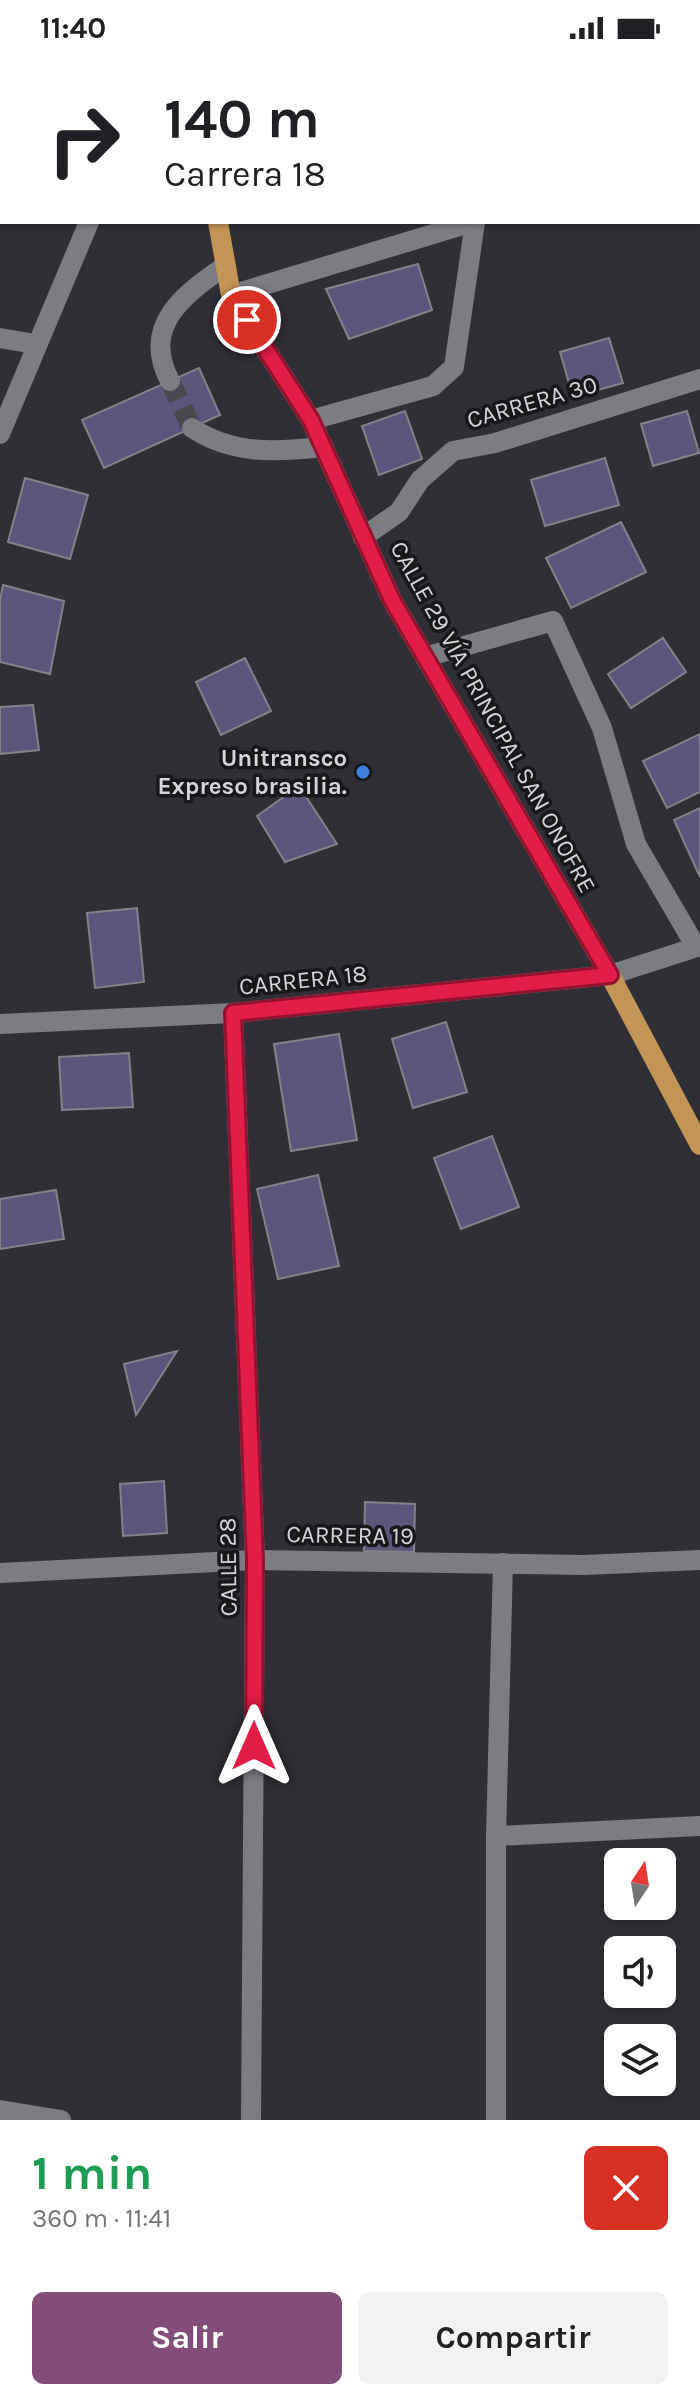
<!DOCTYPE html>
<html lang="es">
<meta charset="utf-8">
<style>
:root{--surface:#fff;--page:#f2f2f2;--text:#202124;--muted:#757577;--accent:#834e79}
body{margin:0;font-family:Karla,sans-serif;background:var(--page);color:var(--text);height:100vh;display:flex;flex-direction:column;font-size:30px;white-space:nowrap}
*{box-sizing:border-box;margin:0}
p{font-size:26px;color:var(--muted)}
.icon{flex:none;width:44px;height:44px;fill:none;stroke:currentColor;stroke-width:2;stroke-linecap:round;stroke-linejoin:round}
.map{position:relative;height:2064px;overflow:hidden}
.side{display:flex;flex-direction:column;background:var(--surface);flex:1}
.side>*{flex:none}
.banner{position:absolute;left:0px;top:0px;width:700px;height:168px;box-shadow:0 2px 6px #0004;background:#fff;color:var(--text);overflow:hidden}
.needle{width:52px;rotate:12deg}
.tools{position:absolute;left:604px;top:1792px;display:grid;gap:16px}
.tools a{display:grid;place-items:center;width:72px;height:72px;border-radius:12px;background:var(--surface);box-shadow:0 2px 6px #0004;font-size:40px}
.pin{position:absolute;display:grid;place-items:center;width:68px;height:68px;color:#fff;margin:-34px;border:4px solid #fff;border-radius:50%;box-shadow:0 2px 8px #0007}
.me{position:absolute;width:88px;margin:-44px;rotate:0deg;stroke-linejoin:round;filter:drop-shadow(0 0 6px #0008)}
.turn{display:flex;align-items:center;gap:28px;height:168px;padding:0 32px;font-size:36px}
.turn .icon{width:104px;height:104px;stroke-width:2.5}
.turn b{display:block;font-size:56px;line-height:68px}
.round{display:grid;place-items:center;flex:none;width:84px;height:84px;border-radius:12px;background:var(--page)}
.overview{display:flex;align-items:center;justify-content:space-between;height:136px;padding:0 32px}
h1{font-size:48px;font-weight:700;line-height:60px;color:#1e9e55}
.cta{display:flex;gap:16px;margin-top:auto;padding:16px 32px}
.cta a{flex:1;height:92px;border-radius:12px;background:var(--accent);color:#fff;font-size:32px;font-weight:700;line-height:92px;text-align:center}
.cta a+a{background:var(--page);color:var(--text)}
.status{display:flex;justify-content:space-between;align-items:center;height:56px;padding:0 40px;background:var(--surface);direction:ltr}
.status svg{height:22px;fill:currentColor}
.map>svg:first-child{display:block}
</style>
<div class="status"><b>11:40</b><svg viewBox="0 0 49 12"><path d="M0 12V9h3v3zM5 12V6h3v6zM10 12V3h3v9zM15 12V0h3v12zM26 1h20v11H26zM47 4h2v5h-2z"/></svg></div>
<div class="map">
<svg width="700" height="2064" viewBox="0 0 700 2064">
<rect width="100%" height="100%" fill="#2f2f35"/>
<g fill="#5a567c" stroke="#838289" stroke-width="2">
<polygon points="418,208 432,254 349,283 326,233"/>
<polygon points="609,282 623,327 573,341 560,296"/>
<polygon points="199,312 220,359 104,412 82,364"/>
<polygon points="405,355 422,403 379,419 362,370"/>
<polygon points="687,355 699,397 653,410 641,368"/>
<polygon points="605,402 619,449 545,470 531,424"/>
<polygon points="25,422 88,439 70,503 8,486"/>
<polygon points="621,466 646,516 571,552 546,502"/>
<polygon points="3,529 64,545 50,618 0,606 0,544"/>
<polygon points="663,582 686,616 631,652 608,618"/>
<polygon points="245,602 271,655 221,679 196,626"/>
<polygon points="33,649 39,694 0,698 0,651"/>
<polygon points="700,678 700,736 667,752 643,705"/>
<polygon points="299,730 337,788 285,806 257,760"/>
<polygon points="700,752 700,821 674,764"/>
<polygon points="137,852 144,926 95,932 87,857"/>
<polygon points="446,966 467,1036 413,1052 392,983"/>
<polygon points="339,978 357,1084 291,1095 274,988"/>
<polygon points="129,997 133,1051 62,1054 59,1001"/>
<polygon points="492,1080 519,1151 461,1173 434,1102"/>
<polygon points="318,1119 339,1210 278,1223 257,1133"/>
<polygon points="56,1134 64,1183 0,1193 0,1143"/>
<polygon points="177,1295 136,1359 124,1308"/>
<polygon points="164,1425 167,1477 123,1480 120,1428"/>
<polygon points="365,1446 415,1448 414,1496 364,1495"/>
</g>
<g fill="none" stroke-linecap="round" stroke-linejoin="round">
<polyline stroke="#48484e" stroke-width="20" stroke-dasharray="20 10" stroke-linecap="butt" points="170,325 192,372"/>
<g stroke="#7c7c83" stroke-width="20">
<polyline points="162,2 162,0"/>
<polyline points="632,2 632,0"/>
<polyline points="231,239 473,166"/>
<polyline points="0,282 35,288"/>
<path d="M170 325C141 270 183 239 225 210"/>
<polyline points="311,364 433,330 454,311 475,166"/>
<path d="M192 372C233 399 276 396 323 391"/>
<polyline points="0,378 89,166"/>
<polyline points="363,481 399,456 420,424 453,395 495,387 700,323"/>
<polyline points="425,601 553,565 602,672 636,788 696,891"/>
<polyline points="233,957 255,1504 251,2064"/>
<polyline points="0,968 233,957 610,919 700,890"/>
<polyline points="0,1517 255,1504 584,1509 700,1504"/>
<polyline points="496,1780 700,1770"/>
<polyline points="0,2054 61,2064"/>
<polyline points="496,2064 496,1780 503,1507"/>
</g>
<g stroke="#c29456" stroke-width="20">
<polyline points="204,2 204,0"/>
<polyline points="218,166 231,239 311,364 392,544 610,919 700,1089"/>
</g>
</g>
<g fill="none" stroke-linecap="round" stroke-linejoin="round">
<g stroke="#92132f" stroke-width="20">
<polyline id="route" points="247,264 311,364 392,544 610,919 233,957 255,1504 254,1690"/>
</g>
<use href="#route" stroke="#e11d48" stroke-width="14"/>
</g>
<circle fill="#3f7fe0" stroke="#18171a" stroke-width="3" cx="363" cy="716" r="8"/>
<g text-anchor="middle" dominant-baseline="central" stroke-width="7" stroke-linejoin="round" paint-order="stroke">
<g font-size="24" fill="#d5d5d9" stroke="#18171a">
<text transform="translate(532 346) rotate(-16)">CARRERA 30</text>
<text transform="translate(493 661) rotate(61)">CALLE 29 VÍA PRINCIPAL SAN ONOFRE</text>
<text transform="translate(303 924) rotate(-6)">CARRERA 18</text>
<text transform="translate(350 1479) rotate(1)">CARRERA 19</text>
<text transform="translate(228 1511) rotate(-91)">CALLE 28</text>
</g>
<g font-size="24" font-weight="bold" fill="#d5d5d9" stroke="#18171a" text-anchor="end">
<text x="347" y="702">Unitransco<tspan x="347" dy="28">Expreso brasilia.</tspan></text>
</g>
</g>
</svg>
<div class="tools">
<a><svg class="needle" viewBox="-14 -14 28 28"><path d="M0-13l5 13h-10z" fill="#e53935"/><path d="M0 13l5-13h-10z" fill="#757577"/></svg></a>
<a><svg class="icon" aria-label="sound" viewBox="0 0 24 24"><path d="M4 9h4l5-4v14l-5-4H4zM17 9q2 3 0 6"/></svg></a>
<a><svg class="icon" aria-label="layers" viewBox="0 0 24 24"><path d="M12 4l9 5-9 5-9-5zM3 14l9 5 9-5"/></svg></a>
</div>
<div class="pin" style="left:247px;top:264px;background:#d93025"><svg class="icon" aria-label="arrive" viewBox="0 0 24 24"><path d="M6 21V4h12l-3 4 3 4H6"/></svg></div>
<svg class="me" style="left:254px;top:1690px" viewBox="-20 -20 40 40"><path d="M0-17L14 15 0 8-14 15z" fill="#e11d48" stroke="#fff" stroke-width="4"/></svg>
<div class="banner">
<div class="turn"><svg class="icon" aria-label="right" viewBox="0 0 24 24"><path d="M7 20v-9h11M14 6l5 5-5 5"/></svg><div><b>140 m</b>Carrera 18</div></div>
</div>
</div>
<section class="side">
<div class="overview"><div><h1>1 min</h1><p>360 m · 11:41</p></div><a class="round" style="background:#d93025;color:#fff"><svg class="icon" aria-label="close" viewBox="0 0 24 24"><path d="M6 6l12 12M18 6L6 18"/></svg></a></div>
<div class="cta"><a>Salir</a><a>Compartir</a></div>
</section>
